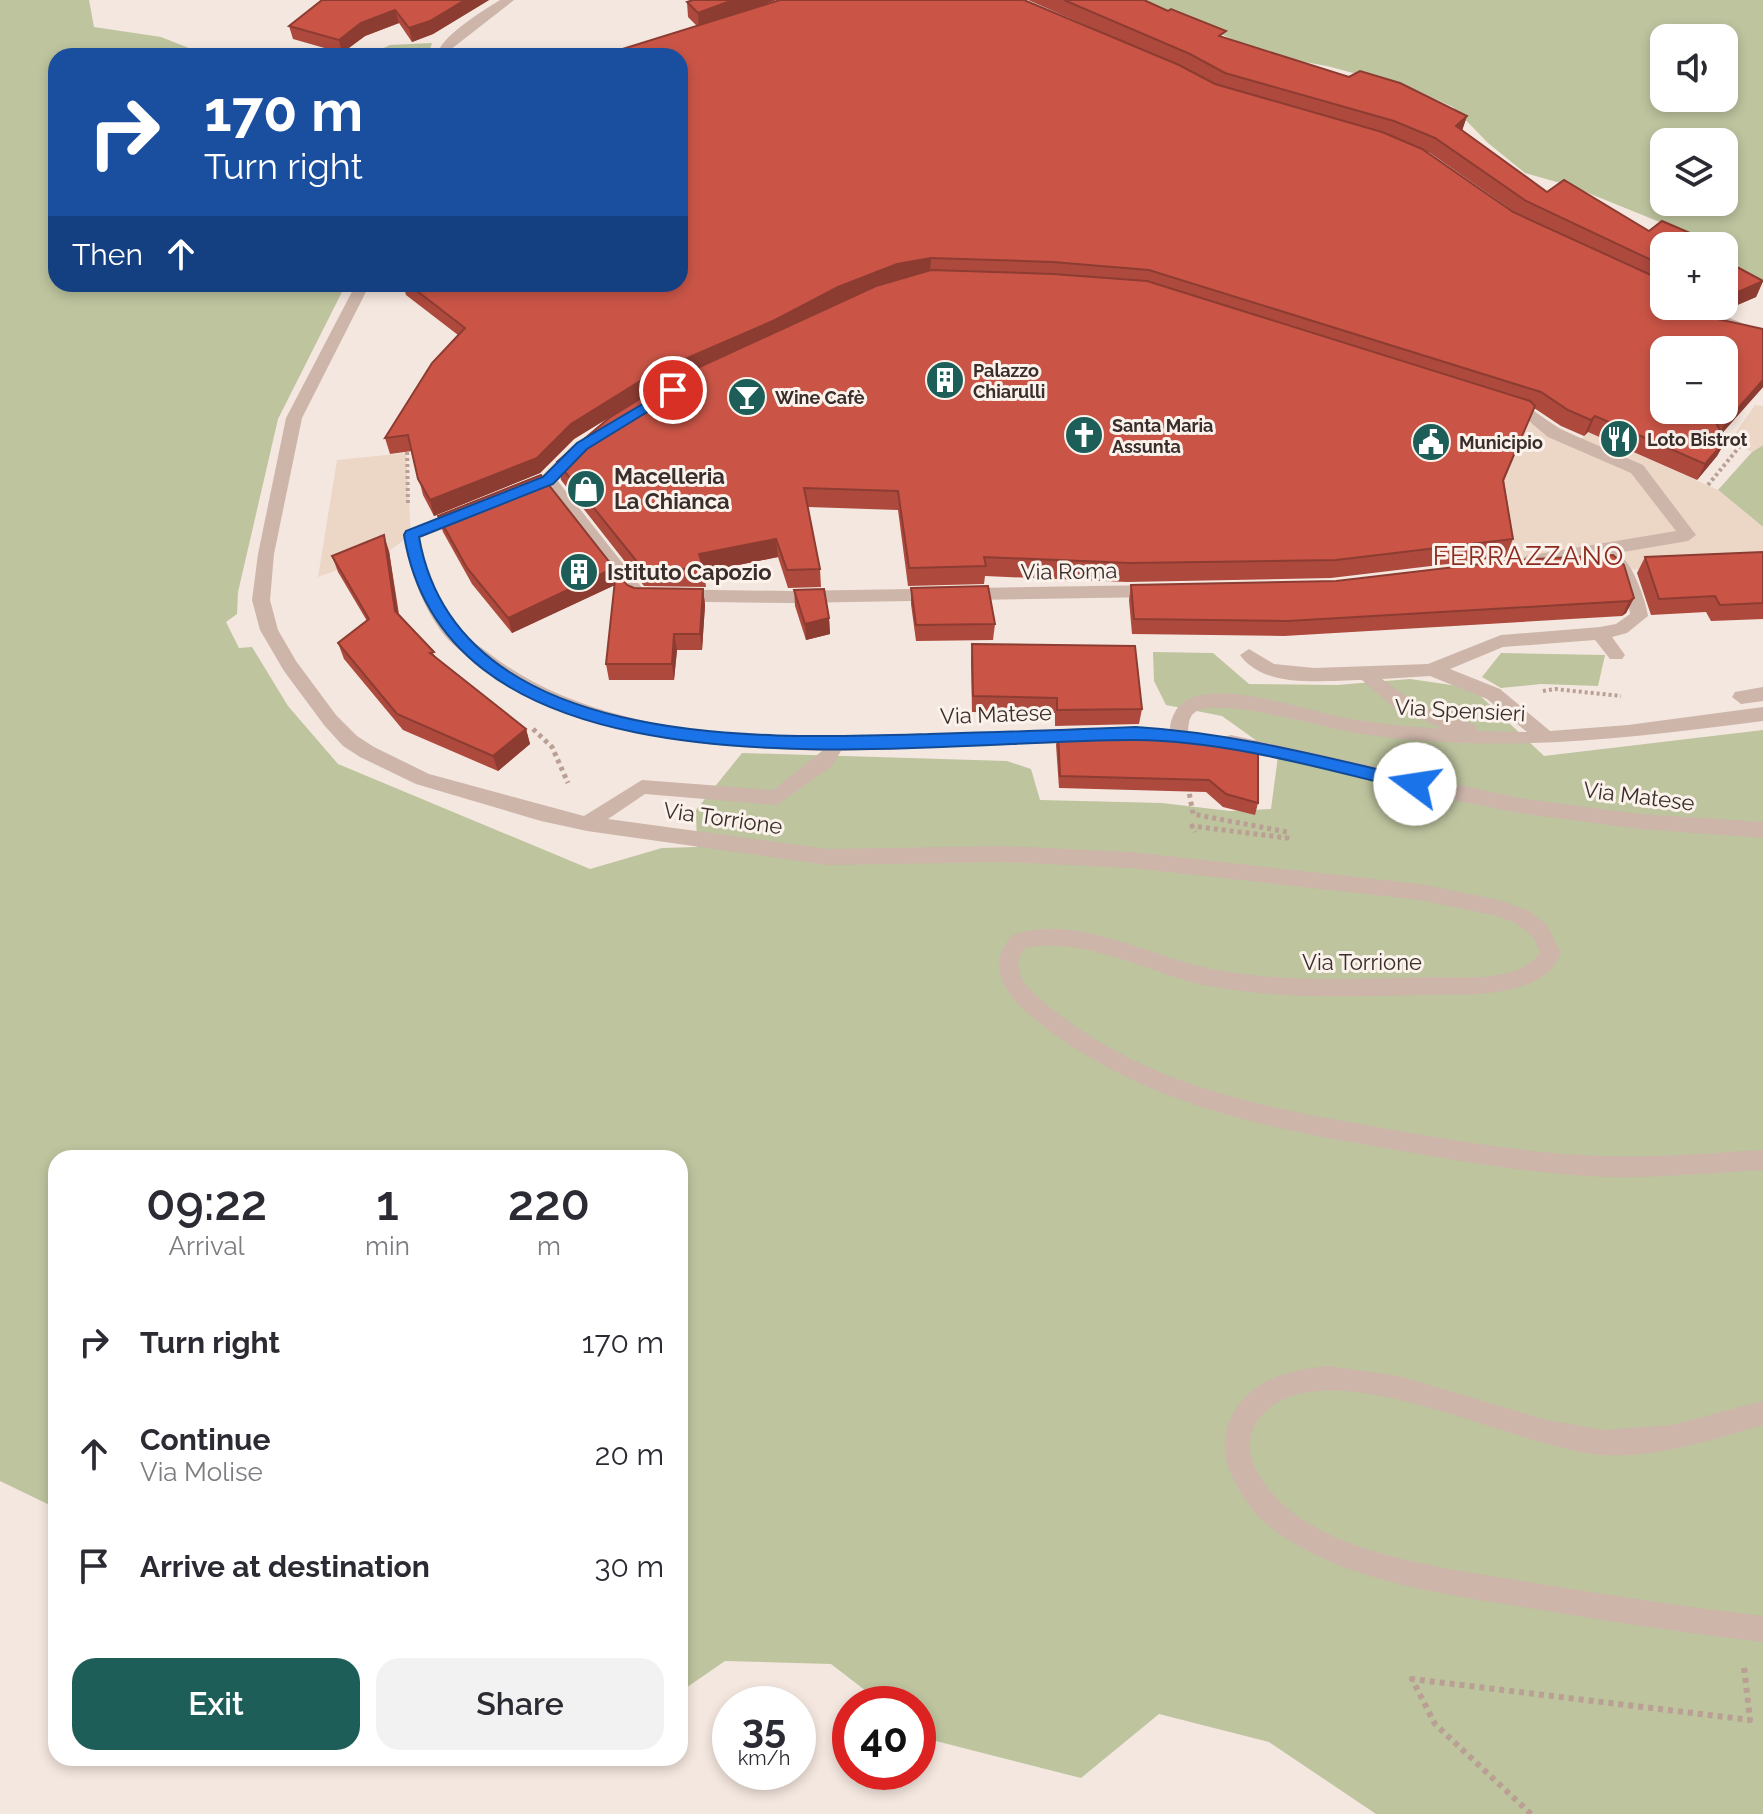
<!DOCTYPE html>
<meta charset="utf-8">
<style>
:root{--surface:#fff;--page:#f2f2f3;--text:#2b2b33;--muted:#7c7c81;--accent:#1d5e59}
body{margin:0;font-family:Raleway,sans-serif;background:var(--page);color:var(--text);height:100vh;display:flex;flex-direction:column;font-size:30px;white-space:nowrap}
*{box-sizing:border-box;margin:0}
p{font-size:26px;color:var(--muted)}
.icon{flex:none;width:44px;height:44px;fill:none;stroke:currentColor;stroke-width:2;stroke-linecap:round;stroke-linejoin:round}
.map{position:relative;flex:1;overflow:hidden}
.panel{position:absolute;left:48px;top:1150px;width:640px;height:616px;display:flex;flex-direction:column;background:var(--surface);border-radius:24px;box-shadow:0 4px 12px #0003}
.panel>*{flex:none}
.hud{position:absolute;left:48px;top:48px;width:640px;height:244px;border-radius:24px;box-shadow:0 4px 12px #0003;background:#1a4fa0;color:#fff;overflow:hidden}
.buttons{position:absolute;left:1650px;top:24px;display:grid;gap:16px}
.buttons a{display:grid;place-items:center;width:88px;height:88px;border-radius:16px;background:var(--surface);box-shadow:0 4px 12px #0003;font-size:40px}
.speed{position:absolute;left:712px;top:1686px;display:flex;gap:16px;font-size:40px;font-weight:700;text-align:center}
.speed>*{display:grid;place-content:center;width:104px;height:104px;border-radius:50%;background:var(--surface);box-shadow:0 4px 12px #0003;line-height:1}
.speed small{font-size:20px;font-weight:400}
.speed .limit{border:12px solid #d22;background:#fff;color:#111}
.pin{position:absolute;display:grid;place-items:center;width:68px;height:68px;color:#fff;margin:-34px;border:4px solid #fff;border-radius:50%;box-shadow:0 2px 8px #0007}
.me{position:absolute;width:88px;margin:-44px;rotate:284deg;stroke-linejoin:round;filter:drop-shadow(0 0 6px #0008)}
.turn{display:flex;align-items:center;gap:28px;height:168px;padding:0 24px;font-size:36px}
.turn .icon{width:104px;height:104px;stroke-width:2.5}
.turn b{display:block;font-size:56px;line-height:68px}
.then{display:flex;align-items:center;height:76px;padding:0 24px;background:#0003;gap:16px;font-size:30px}
.eta{display:flex;justify-content:space-evenly;align-items:center;height:136px;text-align:center}
.eta b{font-size:48px;font-weight:600;line-height:56px}
.primary-button{display:flex;gap:16px;margin-top:auto;padding:16px 24px}
.primary-button a{flex:1;height:92px;border-radius:24px;background:var(--accent);color:#fff;font-size:32px;font-weight:600;line-height:92px;text-align:center}
.primary-button a+a{background:var(--page);color:var(--text)}
ul{padding:0;list-style:none}
li{display:flex;align-items:center;gap:24px;height:112px;padding:0 24px}
li div{flex:1}
li b{display:block;font-size:30px}
li em{font-style:normal}
.map>svg:first-child{display:block}
</style>
<div class="map">
<svg width="1763" height="1814" viewBox="0 0 1763 1814">
<rect width="100%" height="100%" fill="#f4e7df"/>
<g fill="#bdc49e" fill-rule="evenodd">
<polygon points="0,0 89,0 94,27 161,37 209,56 56,56 56,284 346,284 278,419 238,592 237,614 226,622 239,648 252,647 288,706 338,764 590,869 662,848 697,847 696,810 742,753 1007,761 1031,769 1040,800 1162,803 1230,811 1271,809 1278,756 1222,716 1166,705 1154,681 1153,652 1213,653 1249,684 1337,685 1410,679 1472,688 1544,756 1763,730 1763,1814 1376,1814 1269,1742 1159,1714 1081,1778 928,1739 918,1731 918,1704 883,1704 831,1664 725,1661 680,1692 680,1158 56,1158 56,1508 0,1481"/>
<path d="M1136 0H1763V282L1740 275 1736 253 1571 186 1525 173 1488 143 1453 107 1413 89 1327 66 1266 55 1182 16ZM1664 38H1724V98H1664ZM1664 142H1724V202H1664Z"/>
<polygon points="432,43 428,56 367,56 390,45"/>
<polygon points="1763,445 1763,527 1718,490 1752,452"/>
<polygon points="1501,653 1605,655 1598,686 1541,684 1501,688 1482,677"/>
</g>
<g fill="#ecd6c6">
<polygon points="1755,405 1763,406 1763,445 1752,452 1730,441"/>
<polygon points="1549,422 1581,439 1588,432 1718,490 1763,527 1763,567 1606,570 1520,576 1506,558 1498,494 1528,423"/>
<polygon points="406,453 411,535 389,551 318,577 337,460"/>
</g>
<g fill="none" stroke-linecap="round" stroke-linejoin="round">
<g stroke="#b99f94" stroke-width="4" stroke-dasharray="3 3" stroke-linecap="butt">
<polyline points="407,446 408,504"/>
<polyline points="1708,485 1740,446"/>
<polyline points="1543,691 1555,689 1621,696"/>
</g>
<g stroke="#b99f94" stroke-width="5" stroke-dasharray="4 4" stroke-linecap="butt">
<polyline points="533,729 552,747 568,783"/>
<polyline points="1188,786 1193,814 1287,832 1287,838 1192,826 1195,832"/>
</g>
<polyline stroke="#b99f94" stroke-width="6" stroke-dasharray="5 5" stroke-linecap="butt" points="1531,1814 1435,1724 1412,1679 1750,1720 1744,1667"/>
<g fill="#cdb5aa" fill-rule="evenodd">
<path d="M500 0H514L450 50 449 56H437C440 36 483 11 500 0Z"/>
<path d="M356 284H370L302 418 274 554 270 600 278 630 296 661 336 715 357 736 374 747 429 774 584 816 642 780 773 790 822 751C706 747 578 739 483 667 470 657 455 648 445 636 422 607 410 571 403 535L405 531 459 509H471L473 513 471 517 420 538C426 569 436 601 457 626 467 639 481 647 494 657 643 768 907 736 1084 728L1093 735 1084 742 841 751 831 767 777 805 645 794 608 819 828 849 1004 846 1131 852 1420 884 1499 900 1529 911 1547 925 1561 953C1556 964 1549 974 1537 980 1500 998 1457 994 1417 995 1348 997 1277 999 1209 986 1149 974 1088 936 1025 948 1006 971 1032 993 1050 1007 1148 1088 1271 1109 1394 1130 1464 1142 1534 1154 1605 1156 1658 1158 1710 1153 1763 1150V1170C1711 1173 1658 1178 1606 1177 1535 1174 1465 1162 1396 1150 1265 1128 1135 1103 1031 1016 1004 994 986 965 1012 935 1076 913 1145 955 1207 968 1279 983 1353 979 1426 977 1456 977 1493 981 1522 968 1530 964 1535 959 1540 952L1533 937 1515 923 1497 916 1420 900 1131 868 1004 862 828 865 587 831 541 821 416 784 360 757 343 746 324 725 284 671 260 630 252 600 258 554 286 418Z"/>
<path d="M1679 306C1707 306 1736 322 1763 330V339L1709 323Z"/>
<path d="M1507 402 1534 411 1560 429 1643 465 1696 535 1688 541 1617 553C1631 559 1646 600 1648 616L1627 633 1612 637 1625 655 1622 659H1610L1595 640 1503 647 1450 669 1500 689 1550 731 1628 725 1763 707V721C1622 739 1504 754 1361 734 1331 730 1213 694 1194 713 1186 720 1190 732 1186 741H1172C1168 731 1170 721 1175 712 1198 670 1309 712 1346 718 1378 724 1412 727 1444 729L1393 707 1362 680C1325 680 1265 690 1240 655L1249 649 1274 664 1314 668 1428 664 1501 635 1600 627 1616 624 1630 614 1628 600 1608 558 1613 553 1526 568 1518 562 1526 556 1676 531 1631 473 1548 437 1524 417 1499 407ZM1430 676 1487 699 1527 732 1477 731 1475 725 1419 705 1382 679Z"/>
<polygon points="578,445 586,450 557,480 643,589 790,591 1156,585 1165,591 1156,597 790,603 638,601 632,599 545,487 521,496 513,491 542,476 572,446"/>
<polygon points="1763,687 1763,701 1741,704 1732,697 1735,692"/>
<polygon points="1231,735 1519,798 1640,814 1763,822 1763,838 1640,829 1519,813 1438,797 1309,764 1224,747 1222,742 1224,737"/>
<path d="M1329 1366 1399 1376 1547 1420 1603 1430 1672 1425 1763 1401V1425C1711 1440 1658 1458 1603 1455 1518 1450 1333 1347 1265 1412 1248 1428 1245 1450 1257 1472 1268 1490 1280 1503 1297 1516 1358 1559 1457 1570 1529 1582 1607 1595 1685 1607 1763 1616V1642C1687 1633 1611 1622 1535 1609 1451 1595 1353 1584 1281 1535 1261 1522 1248 1506 1237 1486 1226 1466 1220 1444 1229 1422 1247 1380 1287 1370 1329 1366Z"/>
</g>
</g>
<g fill="#ae493d" fill-rule="evenodd">
<polygon points="322,0 489,0 433,34 412,42 399,23 365,36 342,53 293,39 289,26"/>
<path d="M693 0H776L745 11 1147 52 1028 0H1144L1225 38 1467 116 1462 130 1547 192 1664 246V306H1724V248L1725 260 1763 281 1756 297 1721 312 1706 308 1702 315 1763 329V387L1722 433 1726 440 1717 456 1697 480 1588 432 1584 436 1561 426 1534 408 1504 481 1513 539 1506 557 1331 578 1127 582 985 576 984 584 908 586 898 510 808 507 820 569 821 587 788 588 778 557 704 572 706 587 644 586 561 480 557 462 659 387 574 439 540 473 434 516 423 495 412 451 390 454 385 438 458 335 406 295 403 284H680L697 26 688 17 687 2ZM1425 151 1430 153 1516 213Z"/>
<polygon points="438,516 614,568 616,577 627,585 634,588 703,589 705,605 702,650 677,650 674,680 609,680 606,664 615,585 512,633 472,584 443,532"/>
<polygon points="389,551 399,614 437,658 526,729 530,744 498,771 403,730 344,659 338,643 367,621 338,572 332,556"/>
<polygon points="1763,552 1763,619 1711,621 1706,612 1651,615 1637,573 1645,557"/>
<polygon points="1131,585 1634,598 1626,613 1622,616 1284,636 1132,634 1129,600"/>
<polygon points="911,588 995,624 993,640 916,641 911,604"/>
<polygon points="794,590 829,618 830,634 806,640 795,606"/>
<polygon points="972,644 1142,709 1139,724 1055,726 1055,713 972,712 971,659"/>
<polygon points="1058,733 1143,733 1258,803 1255,815 1223,807 1206,792 1059,788 1056,745"/>
</g>
<g fill="#8d3c32">
<polygon points="465,0 489,0 433,34 412,42 409,28"/>
<polygon points="733,0 776,0 699,28 698,13"/>
<polygon points="395,10 399,23 365,36 342,53 339,40 361,23"/>
<polygon points="1467,116 1462,131 1456,126"/>
<polygon points="931,258 930,274 657,388 574,439 540,473 434,516 430,500 571,424 655,372 838,287 897,264"/>
<polygon points="1763,281 1756,297 1721,312 1729,296"/>
<polygon points="1707,306 1700,321 1690,313"/>
<polygon points="1763,380 1763,387 1717,439 1725,423"/>
<polygon points="1595,416 1588,432 1584,436 1591,420"/>
<polygon points="1726,440 1717,456 1697,480 1705,464"/>
<polygon points="384,535 389,551 400,627 395,611"/>
<polygon points="776,539 778,557 704,572 699,554"/>
<polygon points="614,568 617,584 512,633 508,618"/>
<polygon points="703,589 705,605 702,650 700,634"/>
<polygon points="1634,598 1626,613 1622,616 1629,601"/>
<polygon points="829,618 830,634 806,640 805,624"/>
<polygon points="674,634 677,650 674,680 672,664"/>
<polygon points="526,729 530,744 498,771 493,756"/>
</g>
<g fill="#ca5547" stroke="#8d3c32" stroke-width="2" fill-rule="evenodd">
<polygon points="322,0 465,0 430,21 409,28 395,10 361,23 339,40 289,26"/>
<polygon points="693,0 733,0 698,13 687,2"/>
<path d="M780 0H1024L1179 65 1215 84 1382 132 1422 149 1513 212 1664 281V306H1705L1690 313 1763 329V380L1725 423 1710 413 1726 440 1705 464 1595 416 1591 420 1568 410 1541 392 1149 270 1053 262 931 258 897 264 838 287 775 320 655 372 571 424 537 458 430 500 418 479 408 435 385 438 432 363 465 328 408 284H680V56H600ZM1664 350H1724V410H1664Z"/>
<polygon points="1064,0 1144,0 1168,11 1171,9 1226,31 1219,36 1349,77 1360,71 1400,83 1467,116 1456,126 1547,192 1564,180 1649,231 1662,221 1720,246 1664,246 1664,266 1526,201 1435,138 1394,121 1225,73 1190,54"/>
<polygon points="1724,248 1730,250 1724,256"/>
<polygon points="1724,260 1763,281 1729,296 1724,295"/>
<polygon points="931,270 1053,274 1147,281 1530,401 1535,406 1503,480 1513,539 1336,560 1130,563 984,557 986,566 909,568 898,491 804,488 820,569 787,570 776,539 699,554 704,569 642,568 557,462 609,418 669,381 876,286"/>
<polygon points="541,475 614,568 508,618 467,568 438,516"/>
<polygon points="384,535 395,611 434,652 430,653 526,729 493,756 397,714 338,643 369,619 332,556"/>
<polygon points="1763,552 1763,603 1720,605 1715,596 1659,599 1645,557"/>
<polygon points="1613,555 1624,565 1634,598 1629,601 1288,621 1134,619 1131,585 1336,581 1515,560"/>
<polygon points="616,571 627,585 634,588 703,589 700,634 674,634 672,664 606,664"/>
<polygon points="988,586 995,624 916,625 911,588"/>
<polygon points="824,589 829,618 805,624 794,590"/>
<polygon points="972,644 1135,646 1142,709 1057,710 1057,698 973,696"/>
<polygon points="1058,733 1143,733 1258,743 1258,803 1226,794 1209,780 1060,776"/>
</g>
<path fill="#1a73e8" stroke="#114b97" stroke-width="2" d="M673 386 678 387V393L587 449 553 484 419 537C457 753 766 739 930 734 999 732 1068 730 1136 727 1233 733 1320 756 1415 778L1423 784 1415 791C1323 769 1230 741 1136 740 932 738 451 820 404 535L406 531 543 477 577 443Z"/>
<defs>
<g id="building-disc" transform="scale(2)"><circle r="9.5" fill="#1d5e59" stroke="#fbf2ec"/><path d="M-4-6H4V6H1V3H-1V6H-4ZM-2.5-4.3h1.7v1.8h-1.7ZM.8-4.3h1.7v1.8H.8ZM-2.5-1h1.7V.8h-1.7ZM.8-1h1.7V.8H.8Z" fill="#fff"/></g>
<g id="bar-disc" transform="scale(2)"><circle r="9.5" fill="#1d5e59" stroke="#fbf2ec"/><path d="M-6-5H6L.8 .8V4.5H3.5V6h-7V4.5H-.8V.8Z" fill="#fff"/></g>
<g id="church-disc" transform="scale(2)"><circle r="9.5" fill="#1d5e59" stroke="#fbf2ec"/><path d="M-1.2-6h2.4v3.5h3.3v2.4h-3.3V6h-2.4V-.1h-3.3v-2.4h3.3Z" fill="#fff"/></g>
<g id="restaurant-disc" transform="scale(2)"><circle r="9.5" fill="#1d5e59" stroke="#fbf2ec"/><path d="M-5-6h1v4h1v-4h1v4h1v-4h1v5L-1.5 .5V6h-2V.5L-5-1ZM5-6V6H3V1.5H1.5Q1.5-4 5-6Z" fill="#fff"/></g>
<g id="civic-disc" transform="scale(2)"><circle r="9.5" fill="#1d5e59" stroke="#fbf2ec"/><path d="M-.6-6.5H3V-4.5H.6V-3L4-1V1h2V6H-6V1h2V-1L-.6-3ZM-1.2 2.5V6h2.4V2.5Z" fill="#fff"/></g>
<g id="shop-disc" transform="scale(2)"><circle r="9.5" fill="#1d5e59" stroke="#fbf2ec"/><path d="M-5-2.5h2.3a2.7 3.5 0 0 1 5.4 0H5L5.5 6h-11ZM-1.5-2.5h3a1.5 2.3 0 0 0-3 0Z" fill="#fff"/></g>
</defs>
<g fill-rule="evenodd">
<use href="#building-disc" x="945" y="380"/>
<use href="#bar-disc" x="747" y="397"/>
<use href="#church-disc" x="1084" y="435"/>
<use href="#restaurant-disc" x="1619" y="439"/>
<use href="#civic-disc" x="1431" y="442"/>
<use href="#shop-disc" x="586" y="489"/>
<use href="#building-disc" x="579" y="572"/>
</g>
<g text-anchor="middle" dominant-baseline="central" stroke-width="6" stroke-linejoin="round" paint-order="stroke">
<g font-size="18" font-weight="bold" fill="#3a2d2a" stroke="#fbf2ec" text-anchor="start">
<text x="973" y="370">Palazzo<tspan x="973" dy="21">Chiarulli</tspan></text>
<text x="775" y="397">Wine Cafè</text>
<text x="1112" y="425">Santa Maria<tspan x="1112" dy="21">Assunta</tspan></text>
<text x="1647" y="439">Loto Bistrot</text>
<text x="1459" y="442">Municipio</text>
</g>
<g font-size="22" font-weight="bold" fill="#3a2d2a" stroke="#fbf2ec" text-anchor="start">
<text x="614" y="476">Macelleria<tspan x="614" dy="25">La Chianca</tspan></text>
<text x="607" y="572">Istituto Capozio</text>
</g>
<g font-size="22" fill="#3a2d2a" stroke="#fbf2ec">
<text transform="translate(1069 571) rotate(-1)">Via Roma</text>
<text transform="translate(1460 710) rotate(3)">Via Spensieri</text>
<text transform="translate(996 714) rotate(-2)">Via Matese</text>
<text transform="translate(1639 796) rotate(7)">Via Matese</text>
<text transform="translate(723 818) rotate(8)">Via Torrione</text>
<text x="1362" y="962">Via Torrione</text>
</g>
<g font-size="26" letter-spacing="2" fill="#8d2a20" stroke="#fbf2ec">
<text x="1529" y="556">FERRAZZANO</text>
</g>
</g>
</svg>
<div class="buttons">
<a><svg class="icon" aria-label="sound" viewBox="0 0 24 24"><path d="M4 9h4l5-4v14l-5-4H4zM17 9q2 3 0 6"/></svg></a>
<a><svg class="icon" aria-label="layers" viewBox="0 0 24 24"><path d="M12 4l9 5-9 5-9-5zM3 14l9 5 9-5"/></svg></a>
<a>+</a>
<a>−</a>
</div>
<div class="speed"><div>35<small>km/h</small></div><div class="limit">40</div></div>
<div class="pin" style="left:673px;top:390px;background:#d93025"><svg class="icon" aria-label="arrive" viewBox="0 0 24 24"><path d="M6 21V4h12l-3 4 3 4H6"/></svg></div>
<svg class="me" style="left:1415px;top:784px" viewBox="-20 -20 40 40"><circle r="19" fill="#fff"/><path d="M0-13L10 11 0 6-10 11z" fill="#1a73e8"/></svg>
<div class="hud">
<div class="turn"><svg class="icon" aria-label="right" viewBox="0 0 24 24"><path d="M7 20v-9h11M14 6l5 5-5 5"/></svg><div><b>170 m</b>Turn right</div></div>
<div class="then">Then<svg class="icon" aria-label="ahead" viewBox="0 0 24 24"><path d="M12 20V5M6 11l6-6 6 6"/></svg></div>
</div>
<section class="panel">
<div class="eta">
<div><b>09:22</b><p>Arrival</p></div>
<div><b>1</b><p>min</p></div>
<div><b>220</b><p>m</p></div>
</div>
<ul>
<li><svg class="icon" aria-label="right" viewBox="0 0 24 24"><path d="M7 20v-9h11M14 6l5 5-5 5"/></svg><div><b>Turn right</b></div><em>170 m</em></li>
<li><svg class="icon" aria-label="ahead" viewBox="0 0 24 24"><path d="M12 20V5M6 11l6-6 6 6"/></svg><div><b>Continue</b><p>Via Molise</p></div><em>20 m</em></li>
<li><svg class="icon" aria-label="arrive" viewBox="0 0 24 24"><path d="M6 21V4h12l-3 4 3 4H6"/></svg><div><b>Arrive at destination</b></div><em>30 m</em></li>
</ul>
<div class="primary-button"><a>Exit</a><a>Share</a></div>
</section>
</div>
